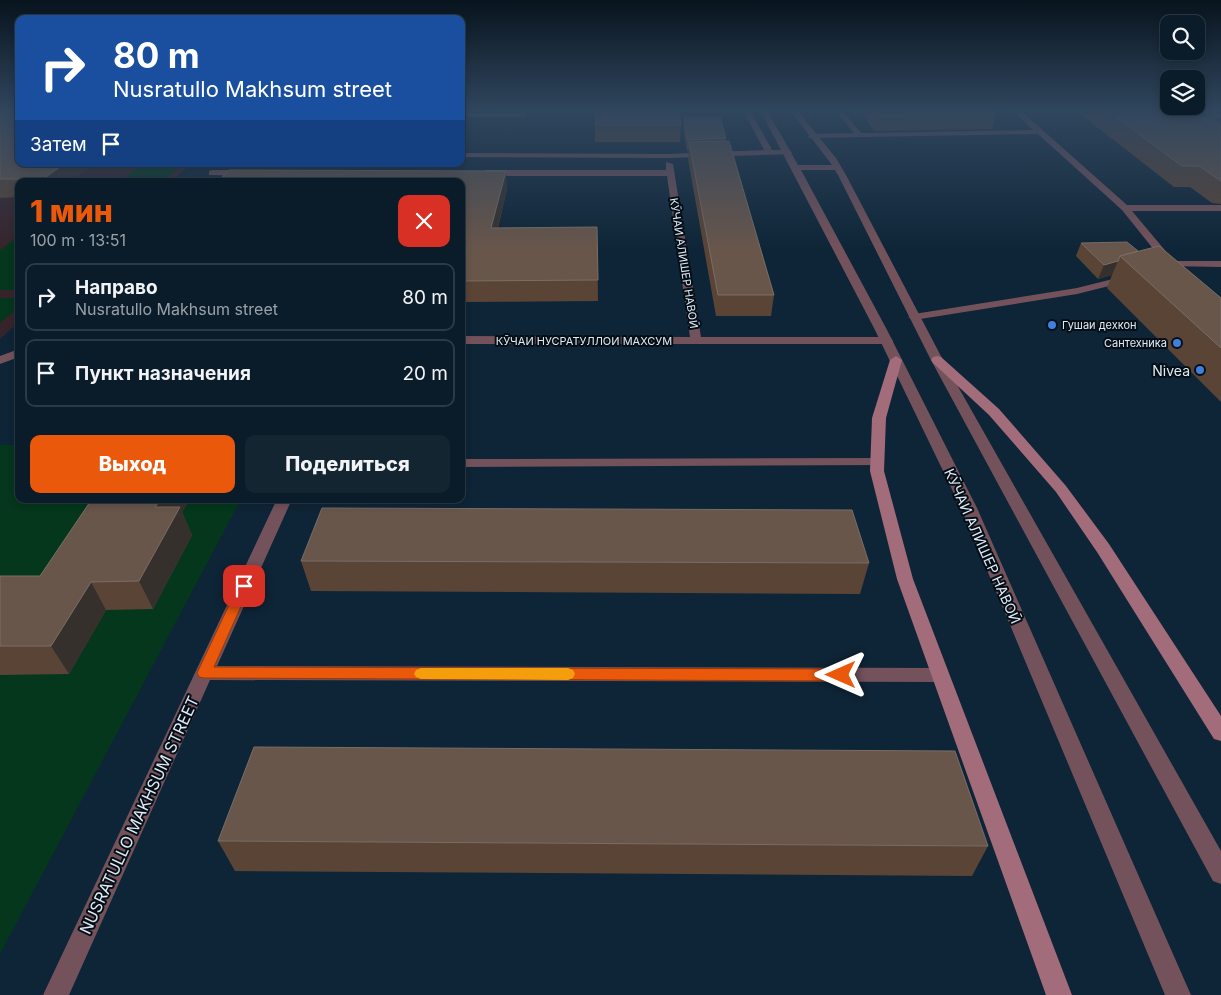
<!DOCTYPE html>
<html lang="ru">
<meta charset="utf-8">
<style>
:root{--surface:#0a1c29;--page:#132531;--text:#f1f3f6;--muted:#99a1a8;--line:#2a3a46;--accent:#ea580c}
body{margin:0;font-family:Inter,sans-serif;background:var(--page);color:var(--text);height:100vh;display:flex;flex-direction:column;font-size:19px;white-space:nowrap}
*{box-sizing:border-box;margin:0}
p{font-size:16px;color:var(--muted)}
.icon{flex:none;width:28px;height:28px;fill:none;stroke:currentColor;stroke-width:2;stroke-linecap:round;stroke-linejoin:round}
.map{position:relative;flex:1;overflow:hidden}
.sheet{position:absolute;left:15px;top:178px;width:450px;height:325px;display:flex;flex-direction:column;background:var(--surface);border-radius:10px;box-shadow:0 2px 8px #0003,0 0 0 1px var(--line)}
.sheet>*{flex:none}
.top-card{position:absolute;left:15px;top:15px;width:450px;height:152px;border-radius:10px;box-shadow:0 2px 8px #0003,0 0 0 1px var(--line);background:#1a4fa0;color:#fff;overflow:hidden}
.buttons{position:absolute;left:1160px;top:15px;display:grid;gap:10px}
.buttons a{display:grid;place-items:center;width:45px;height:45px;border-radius:10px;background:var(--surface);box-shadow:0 2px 8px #0003,0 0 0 1px var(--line);font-size:25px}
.pin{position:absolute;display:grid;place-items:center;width:42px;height:42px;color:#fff;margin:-21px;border-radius:10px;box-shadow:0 2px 8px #0006}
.me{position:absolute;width:55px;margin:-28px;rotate:270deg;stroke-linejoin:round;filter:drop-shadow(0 0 4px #0008)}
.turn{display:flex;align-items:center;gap:18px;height:105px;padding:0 15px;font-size:22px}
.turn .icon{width:65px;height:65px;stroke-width:2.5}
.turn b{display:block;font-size:35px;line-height:42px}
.then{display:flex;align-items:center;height:48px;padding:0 15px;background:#0003;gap:10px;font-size:19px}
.round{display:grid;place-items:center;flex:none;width:52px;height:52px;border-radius:10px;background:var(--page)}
.head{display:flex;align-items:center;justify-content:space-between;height:85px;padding:0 15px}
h1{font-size:30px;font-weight:800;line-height:38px;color:var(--accent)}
.button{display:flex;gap:10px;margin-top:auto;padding:10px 15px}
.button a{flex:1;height:58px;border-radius:10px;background:var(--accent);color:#fff;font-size:20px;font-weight:800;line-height:58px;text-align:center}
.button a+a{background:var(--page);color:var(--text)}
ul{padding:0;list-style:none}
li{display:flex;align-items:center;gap:15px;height:68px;margin:0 10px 8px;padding:0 5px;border:2px solid var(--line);border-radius:10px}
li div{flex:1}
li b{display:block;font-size:19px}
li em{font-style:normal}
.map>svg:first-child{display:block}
</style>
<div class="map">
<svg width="1221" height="995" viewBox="0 0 1221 995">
<rect width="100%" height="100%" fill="#0e2537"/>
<polygon fill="#37242b" points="0,110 19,164 191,164 172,181 19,181 19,322 0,339"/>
<g fill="#04371c">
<polygon points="142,164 183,164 163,181 120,181"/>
<polygon points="19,236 19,290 0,290 0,250"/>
<polygon points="0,298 19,298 19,307 0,323"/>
<polygon points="0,445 19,445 19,499 241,499 0,954"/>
</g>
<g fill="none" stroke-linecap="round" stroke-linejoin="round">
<g fill="#74525b" fill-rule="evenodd">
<polygon points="521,110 528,110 526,117 461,117 461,113 520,113"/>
<polygon points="743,110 750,110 772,150 788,150 792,152 791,154 668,158 461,157 461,153 668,154 764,150"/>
<polygon points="835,110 842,110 861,133 1033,130 1012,110 1020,110 1127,205 1221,205 1221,211 1132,211 1174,261 1221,261 1221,267 1167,266 1122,210 1038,134 809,138 808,136 812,134 854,133"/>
<polygon points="666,162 673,164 701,337 887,337 891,338 893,341 891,344 461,344 461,336 690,337 667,176 486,176 482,173 486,170 666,170"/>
<polygon points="212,170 246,170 250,173 246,176 209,175 209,171"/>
<polygon points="1129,275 1134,278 1133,280 1077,294 914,320 908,317 914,314 1077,288"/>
<polygon points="19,349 19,357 0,364 0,356"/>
<polygon points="877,458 882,459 884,462 882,465 461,467 461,459"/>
<polygon points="277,499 292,499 217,666 940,668 947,670 949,675 947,680 940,682 210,680 69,995 43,995"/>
</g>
<polygon fill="#74525b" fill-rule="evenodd" points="760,110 767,110 798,165 832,165 790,110 797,110 836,158 846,175 943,360 1221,851 1221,884 1213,881 931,360 838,175 835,170 801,170 886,328 977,508 1191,995 1165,995 961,508 874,328"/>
<g fill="#a26c7b" fill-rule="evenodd">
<polygon points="896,356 902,360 886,418 884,471 913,579 1072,995 1046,995 897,579 870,471 872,418 890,360"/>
<polygon points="937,356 941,357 999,409 1066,486 1109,544 1221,716 1221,741 1214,739 1097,552 1056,492 989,415 933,363 931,360 933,357"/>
</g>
</g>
<g fill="#5a4436">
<polygon points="0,110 19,164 94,164 71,181 19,181 19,197 0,198"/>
<polygon points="860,110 995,110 996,111 995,113 996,114 992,129 874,131"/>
<polygon points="1075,110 1221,110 1221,204 1212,203 1190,187 1174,187"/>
<polygon points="684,117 726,138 726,141 774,295 771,316 716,316 688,159 689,151 687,151 683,128"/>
<polygon points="595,125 681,125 680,142 595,142"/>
<polygon points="461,181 507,189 498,228 597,227 598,301 461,302"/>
<polygon points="1081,243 1138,251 1221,298 1221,402 1107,288 1112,275 1098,279 1076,256"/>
<polygon points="92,499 190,499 182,512 192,535 153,609 106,610 69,674 0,675 0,576 40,576"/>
<polygon points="301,561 869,563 860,594 311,591"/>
<polygon points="218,841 988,846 972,876 235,871"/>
</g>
<g fill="#36302d">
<polygon points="64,164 94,164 71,181 43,181 43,179"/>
<polygon points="506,171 507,189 493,247 491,228"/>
<polygon points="1118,261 1112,275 1098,279 1104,265"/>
<polygon points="161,499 190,499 182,512 192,535 153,609 139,581 155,507"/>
<polygon points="91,582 106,610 69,674 51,646"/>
</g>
<g fill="#68564b" stroke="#7b6d66">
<polygon points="0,110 19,110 19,164 64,164 43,179 0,179"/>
<polygon points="596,110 679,110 681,125 595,125"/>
<polygon points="873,110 995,110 996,111 993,111 996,114 876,116"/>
<polygon points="1106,110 1193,110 1221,126 1221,181 1199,166 1182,166"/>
<polygon points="1212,111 1221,111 1221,117"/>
<polygon points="684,117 720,117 726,138 688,140"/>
<polygon points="729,141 774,295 718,295 689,142"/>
<polygon points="229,170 506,171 491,228 597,227 598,280 461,281 461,181 218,181"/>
<polygon points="1127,242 1138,251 1120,256 1118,261 1104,265 1081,243"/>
<polygon points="1159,246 1221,298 1221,348 1120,256"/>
<polygon points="92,499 161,499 155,507 180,507 139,581 91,582 51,646 0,646 0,576 40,576"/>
<polygon points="322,508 852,510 869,563 301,561"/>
<polygon points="254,747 955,751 988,846 218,841"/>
</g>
<linearGradient id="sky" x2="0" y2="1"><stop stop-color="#08141e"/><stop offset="0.44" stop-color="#30465e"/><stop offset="1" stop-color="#30465e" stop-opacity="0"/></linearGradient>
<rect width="1221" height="250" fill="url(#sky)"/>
<polygon fill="#ea580c" stroke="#983908" points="244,581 249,583 250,586 214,667 841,669 846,671 848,675 846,679 841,681 204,678 199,677 197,673 238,586 240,583"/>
<polygon fill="#f59e0b" points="421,668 568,668 573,670 575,674 573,678 568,680 421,679 416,677 414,674 416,670"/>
<g fill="#3f7fe0" stroke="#050d15" stroke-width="2">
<circle cx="1052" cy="325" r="5"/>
<circle cx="1177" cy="343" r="5"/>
<circle cx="1200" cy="370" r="5"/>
</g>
<g text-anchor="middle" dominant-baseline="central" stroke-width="4" stroke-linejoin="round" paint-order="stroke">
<g font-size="11" fill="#deecf8" stroke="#050d15">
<text transform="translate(684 263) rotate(81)">КӮЧАИ АЛИШЕР НАВОӢ</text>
<text x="584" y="341">КӮЧАИ НУСРАТУЛЛОИ МАХСУМ</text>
</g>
<g font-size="11" fill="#deecf8" stroke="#050d15" text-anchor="start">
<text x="1062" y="325">Гушаи дехкон</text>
<text x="1167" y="343" text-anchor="end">Сантехника</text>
</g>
<g font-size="14" fill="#deecf8" stroke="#050d15" text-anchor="end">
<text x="1190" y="370">Nivea</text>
</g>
<g font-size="14" fill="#deecf8" stroke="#050d15">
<text transform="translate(983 546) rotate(66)">КӮЧАИ АЛИШЕР НАВОӢ</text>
</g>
<g font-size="16" fill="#deecf8" stroke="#050d15">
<text transform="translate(139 815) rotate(-65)">NUSRATULLO MAKHSUM STREET</text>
</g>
</g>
</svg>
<div class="buttons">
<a><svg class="icon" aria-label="search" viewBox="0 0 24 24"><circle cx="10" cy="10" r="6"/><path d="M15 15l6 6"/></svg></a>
<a><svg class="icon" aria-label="layers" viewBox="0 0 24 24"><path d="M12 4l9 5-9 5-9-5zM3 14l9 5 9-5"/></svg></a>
</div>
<div class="pin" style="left:244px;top:586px;background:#d93025"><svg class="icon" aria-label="arrive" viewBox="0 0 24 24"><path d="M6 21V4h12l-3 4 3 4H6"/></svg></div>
<svg class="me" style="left:841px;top:675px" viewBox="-20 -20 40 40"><path d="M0-17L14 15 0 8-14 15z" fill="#ea580c" stroke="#fff" stroke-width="4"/></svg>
<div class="top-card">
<div class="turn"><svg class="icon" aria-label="right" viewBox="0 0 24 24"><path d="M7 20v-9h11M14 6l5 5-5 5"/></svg><div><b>80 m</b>Nusratullo Makhsum street</div></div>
<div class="then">Затем<svg class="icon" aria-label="arrive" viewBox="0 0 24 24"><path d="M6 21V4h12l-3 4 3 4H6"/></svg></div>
</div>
<section class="sheet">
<div class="head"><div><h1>1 мин</h1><p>100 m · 13:51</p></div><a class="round" style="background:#d93025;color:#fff"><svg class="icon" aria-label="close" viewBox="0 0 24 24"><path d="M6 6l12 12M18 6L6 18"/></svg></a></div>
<ul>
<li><svg class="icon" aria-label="right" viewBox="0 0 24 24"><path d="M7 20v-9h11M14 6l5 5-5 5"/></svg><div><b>Направо</b><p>Nusratullo Makhsum street</p></div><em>80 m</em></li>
<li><svg class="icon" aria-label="arrive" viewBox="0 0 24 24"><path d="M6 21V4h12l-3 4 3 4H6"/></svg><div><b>Пункт назначения</b></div><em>20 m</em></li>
</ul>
<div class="button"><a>Выход</a><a>Поделиться</a></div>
</section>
</div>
